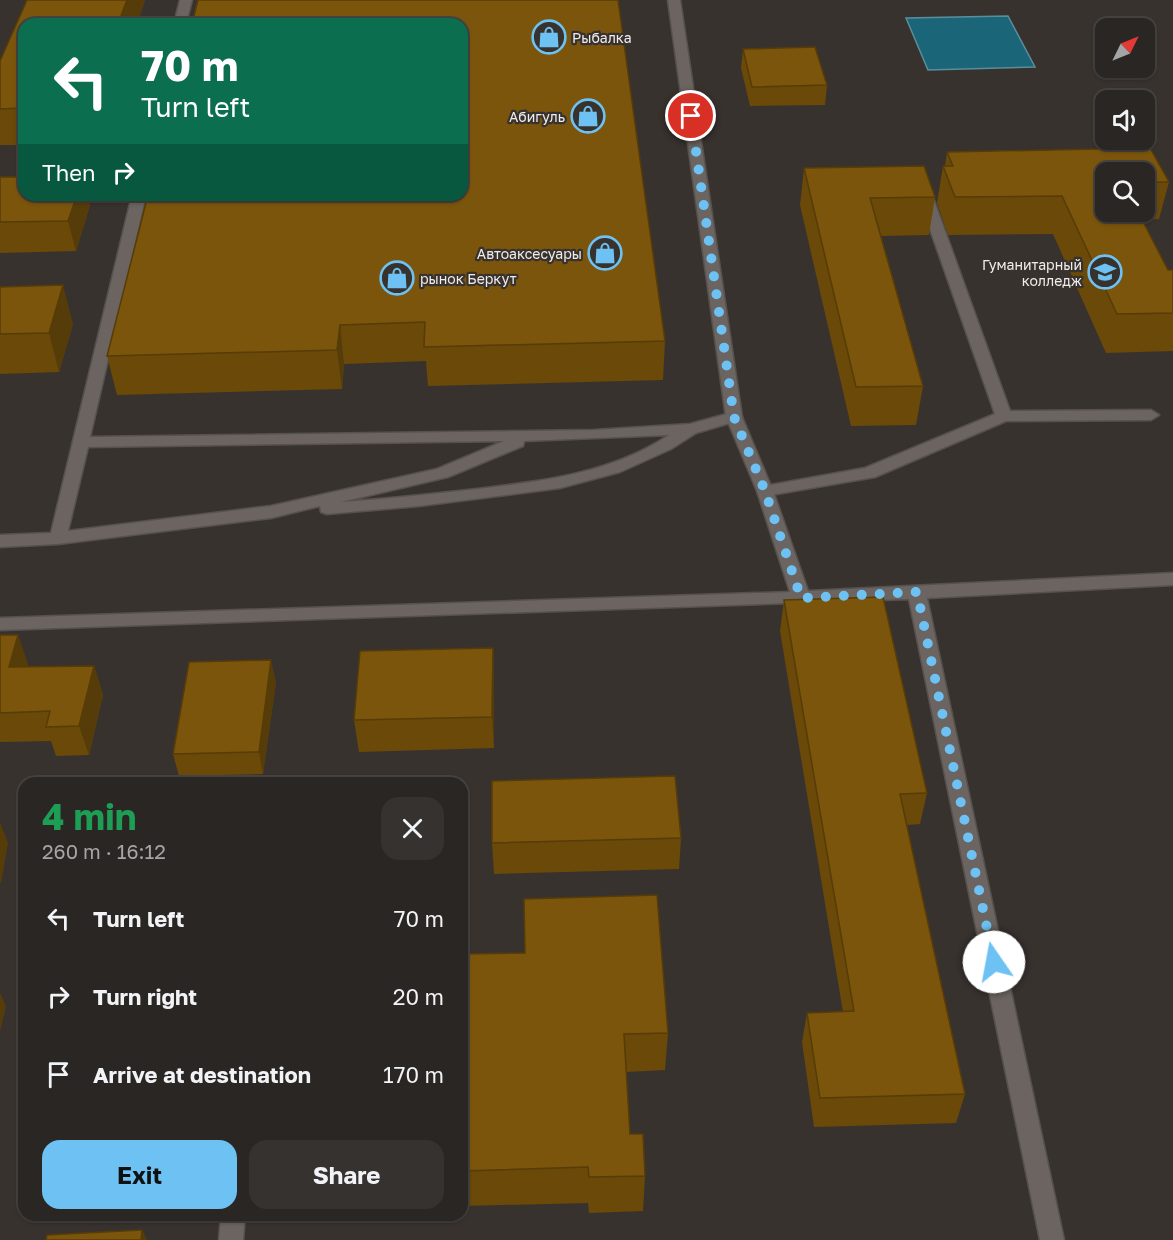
<!DOCTYPE html>
<meta charset="utf-8">
<style>
:root{--surface:#2a2623;--page:#363230;--text:#f1f3f6;--muted:#a5a5a6;--line:#464341;--accent:#6dc2f3}
body{margin:0;font-family:"Golos Text",sans-serif;background:var(--page);color:var(--text);height:100vh;display:flex;flex-direction:column;font-size:22px;white-space:nowrap}
*{box-sizing:border-box;margin:0}
p{font-size:20px;color:var(--muted)}
.icon{flex:none;width:33px;height:33px;fill:none;stroke:currentColor;stroke-width:2;stroke-linecap:round;stroke-linejoin:round}
.map{position:relative;flex:1;overflow:hidden}
.drawer{position:absolute;left:18px;top:777px;width:450px;height:444px;display:flex;flex-direction:column;background:var(--surface);border-radius:18px;box-shadow:0 2px 4px #0004,0 0 0 2px var(--line)}
.drawer>*{flex:none}
.hud{position:absolute;left:18px;top:18px;width:450px;height:183px;border-radius:18px;box-shadow:0 2px 4px #0004,0 0 0 2px var(--line);background:#0b6e4f;color:#fff;overflow:hidden}
.needle{width:39px;rotate:47deg}
.controls{position:absolute;left:1095px;top:18px;display:grid;gap:12px}
.controls a{display:grid;place-items:center;width:60px;height:60px;border-radius:12px;background:var(--surface);box-shadow:0 2px 4px #0004,0 0 0 2px var(--line);font-size:30px}
.pin{position:absolute;display:grid;place-items:center;width:51px;height:51px;color:#fff;margin:-26px;border:3px solid #fff;border-radius:50%;box-shadow:0 2px 6px #0007}
.me{position:absolute;width:66px;margin:-33px;rotate:348deg;stroke-linejoin:round;filter:drop-shadow(0 0 4px #0008)}
.turn{display:flex;align-items:center;gap:21px;height:126px;padding:0 24px;font-size:27px}
.turn .icon{width:78px;height:78px;stroke-width:2.5}
.turn b{display:block;font-size:42px;line-height:51px}
.then{display:flex;align-items:center;height:57px;padding:0 24px;background:#0003;gap:12px;font-size:22px}
.round{display:grid;place-items:center;flex:none;width:63px;height:63px;border-radius:18px;background:var(--page)}
.headline{display:flex;align-items:center;justify-content:space-between;height:102px;padding:0 24px}
h1{font-size:36px;font-weight:700;line-height:45px;color:#1e9e55}
.action{display:flex;gap:12px;margin-top:auto;padding:12px 24px}
.action a{flex:1;height:69px;border-radius:18px;background:var(--accent);color:#111;font-size:24px;font-weight:700;line-height:69px;text-align:center}
.action a+a{background:var(--page);color:var(--text)}
ul{padding:0;list-style:none}
li{display:flex;align-items:center;gap:18px;height:78px;padding:0 24px}
li div{flex:1}
li b{display:block;font-size:22px}
li em{font-style:normal}
.map>svg:first-child{display:block}
</style>
<div class="map">
<svg width="1173" height="1240" viewBox="0 0 1173 1240">
<rect width="100%" height="100%" fill="#38322f"/>
<polygon fill="#1b6579" stroke="#5b8e9b" stroke-width="1.5" points="1008,16 1035,67 928,70 906,18"/>
<g fill="none" stroke-linecap="round" stroke-linejoin="round">
<g stroke="#55514e" stroke-width="3">
<g id="service">
<polygon points="180,0 192,0 186,24 174,24"/>
<polygon points="925,191 932,195 1010,411 1151,410 1159,415 1151,420 1006,421 875,477 765,496 759,495 757,491 759,487 765,486 865,468 995,414 918,195"/>
<path d="M132 195H146L90 437 594 430 690 424 734 412 742 417 740 420 696 433 671 449 620 472 560 488 419 506 327 514 321 512 320 506 271 518 58 544 0 547V535L51 533ZM669 435C612 473 544 481 477 489 432 494 386 499 341 502L448 477 523 446 524 441ZM504 441 437 469 271 506 68 531 88 447Z"/>
<polygon points="221,1215 245,1215 243,1240 219,1240"/>
</g>
</g>
<g stroke="#55514e" stroke-width="3">
<polygon id="minor" points="668,0 680,0 742,417 773,491 808,591 1173,573 1173,585 927,598 1064,1240 1040,1240 909,599 0,630 0,618 790,592 757,491 726,417"/>
</g>
<use href="#service" fill="#6b6460" fill-rule="evenodd"/>
<use href="#minor" fill="#6b6460" fill-rule="evenodd"/>
</g>
<g fill="#6a4909" fill-rule="evenodd">
<polygon points="27,0 145,0 137,24 24,24 24,145 0,145 0,61"/>
<polygon points="743,49 827,85 825,105 750,106 741,68"/>
<path d="M1150 148 1169 182 1159 219 1142 220 1168 270H1173V351L1106 353 1053 234 948 235 937 203 943 166H945L947 152ZM1106 172H1144V212H1106Z"/>
<polygon points="804,168 935,197 929,235 881,236 923,386 916,425 851,426 800,205"/>
<polygon points="0,177 90,205 76,251 0,253"/>
<polygon points="148,195 665,341 663,380 428,386 426,361 344,364 342,389 117,395 107,356"/>
<polygon points="0,287 73,324 59,372 0,374"/>
<polygon points="784,600 927,793 920,824 907,825 965,1094 956,1123 814,1127 802,1042 807,1013 843,1012 780,631"/>
<polygon points="0,635 28,664 27,667 94,666 103,695 89,755 56,756 51,741 0,742"/>
<polygon points="493,648 494,680 494,748 359,752 354,720"/>
<polygon points="276,682 263,774 179,776 173,754"/>
<polygon points="681,838 679,869 494,874 492,843"/>
<polygon points="462,954 668,1033 665,1070 626,1072 630,1134 645,1176 643,1211 589,1213 588,1203 462,1206"/>
<polygon points="354,1215 410,1215 410,1218 355,1220"/>
</g>
<g fill="#563c08">
<polygon points="127,0 145,0 137,24 118,24"/>
<polygon points="77,195 88,195 90,205 76,251 68,221"/>
<polygon points="63,285 73,324 59,372 49,333"/>
<polygon points="340,325 344,364 342,389 337,350"/>
<polygon points="18,635 28,664 19,697 9,667"/>
<polygon points="493,648 494,680 494,748 492,717"/>
<polygon points="271,660 276,682 263,774 259,752"/>
<polygon points="94,666 103,695 89,755 79,726"/>
<polygon points="0,822 8,843 1,884 0,881"/>
<polygon points="0,993 6,1006 0,1032"/>
<polygon points="142,1230 147,1240 141,1240"/>
</g>
<g fill="#7b550b" stroke="#563c08" stroke-width="1.5">
<polygon points="27,0 127,0 118,24 24,24 24,108 0,109 0,61"/>
<polygon points="198,0 618,0 665,341 424,347 425,322 340,325 337,350 107,356 148,195 462,195 462,24 192,24"/>
<polygon points="815,47 827,85 752,87 743,49"/>
<polygon points="1150,148 1169,182 1144,182 1144,172 1106,172 1106,212 1138,212 1168,270 1173,270 1173,313 1117,314 1062,196 955,197 943,166 953,166 947,152"/>
<polygon points="924,166 935,197 870,198 923,386 856,387 804,168"/>
<polygon points="0,177 24,177 24,195 77,195 68,221 0,222"/>
<polygon points="63,285 49,333 0,334 0,287"/>
<polygon points="883,597 927,793 900,794 965,1094 820,1098 807,1013 854,1011 784,600"/>
<polygon points="0,635 18,635 9,667 94,666 79,726 46,727 50,711 0,713"/>
<polygon points="493,648 492,717 354,720 360,651"/>
<polygon points="271,660 259,752 173,754 189,662"/>
<polygon points="675,776 681,838 492,843 492,781"/>
<polygon points="657,895 668,1033 624,1034 630,1134 643,1134 645,1176 589,1177 588,1167 462,1171 462,954 525,953 524,899"/>
<polygon points="142,1230 141,1240 46,1240 47,1235"/>
</g>
<g fill="none" stroke-linecap="round" stroke-linejoin="round">
<polyline stroke="#6dc2f3" stroke-width="10" stroke-dasharray="0 18" points="691,116 734,417 765,491 801,598 917,592 994,962"/>
</g>
<defs>
<g id="shop-ring" transform="scale(1.725)"><circle r="9.5" fill="#38322f" stroke="#6dc2f3" stroke-width="1.5"/><path d="M-5-2.5h2.3a2.7 3.5 0 0 1 5.4 0H5L5.5 6h-11ZM-1.5-2.5h3a1.5 2.3 0 0 0-3 0Z" fill="#6dc2f3"/></g>
<g id="university-ring" transform="scale(1.725)"><circle r="9.5" fill="#38322f" stroke="#6dc2f3" stroke-width="1.5"/><path d="M0-5L7-2L0 1L-7-2ZM-4 1L0 2.5L4 1V4Q0 6-4 4Z" fill="#6dc2f3"/></g>
</defs>
<g fill-rule="evenodd">
<use href="#shop-ring" x="549" y="37"/>
<use href="#shop-ring" x="588" y="116"/>
<use href="#shop-ring" x="605" y="253"/>
<use href="#university-ring" x="1105" y="272"/>
<use href="#shop-ring" x="397" y="278"/>
</g>
<g text-anchor="middle" dominant-baseline="central" stroke-width="4.5" stroke-linejoin="round" paint-order="stroke">
<g font-size="14" fill="#f0ecea" stroke="#38322f" text-anchor="end">
<text x="572" y="37" text-anchor="start">Рыбалка</text>
<text x="565" y="116">Абигуль</text>
<text x="582" y="253">Автоаксесуары</text>
<text x="1082" y="264">Гуманитарный<tspan x="1082" dy="16">колледж</tspan></text>
<text x="420" y="278" text-anchor="start">рынок Беркут</text>
</g>
</g>
</svg>
<div class="controls">
<a><svg class="needle" viewBox="-14 -14 28 28"><path d="M0-13l5 13h-10z" fill="#e53935"/><path d="M0 13l5-13h-10z" fill="#a5a5a6"/></svg></a>
<a><svg class="icon" aria-label="sound" viewBox="0 0 24 24"><path d="M4 9h4l5-4v14l-5-4H4zM17 9q2 3 0 6"/></svg></a>
<a><svg class="icon" aria-label="search" viewBox="0 0 24 24"><circle cx="10" cy="10" r="6"/><path d="M15 15l6 6"/></svg></a>
</div>
<div class="pin" style="left:691px;top:116px;background:#d93025"><svg class="icon" aria-label="arrive" viewBox="0 0 24 24"><path d="M6 21V4h12l-3 4 3 4H6"/></svg></div>
<svg class="me" style="left:994px;top:962px" viewBox="-20 -20 40 40"><circle r="19" fill="#fff"/><path d="M0-13L10 11 0 6-10 11z" fill="#6dc2f3"/></svg>
<div class="hud">
<div class="turn"><svg class="icon" aria-label="left" viewBox="0 0 24 24"><path d="M17 20v-9H6M10 6l-5 5 5 5"/></svg><div><b>70 m</b>Turn left</div></div>
<div class="then">Then<svg class="icon" aria-label="right" viewBox="0 0 24 24"><path d="M7 20v-9h11M14 6l5 5-5 5"/></svg></div>
</div>
<section class="drawer">
<div class="headline"><div><h1>4 min</h1><p>260 m · 16:12</p></div><a class="round"><svg class="icon" aria-label="close" viewBox="0 0 24 24"><path d="M6 6l12 12M18 6L6 18"/></svg></a></div>
<ul>
<li><svg class="icon" aria-label="left" viewBox="0 0 24 24"><path d="M17 20v-9H6M10 6l-5 5 5 5"/></svg><div><b>Turn left</b></div><em>70 m</em></li>
<li><svg class="icon" aria-label="right" viewBox="0 0 24 24"><path d="M7 20v-9h11M14 6l5 5-5 5"/></svg><div><b>Turn right</b></div><em>20 m</em></li>
<li><svg class="icon" aria-label="arrive" viewBox="0 0 24 24"><path d="M6 21V4h12l-3 4 3 4H6"/></svg><div><b>Arrive at destination</b></div><em>170 m</em></li>
</ul>
<div class="action"><a>Exit</a><a>Share</a></div>
</section>
</div>
